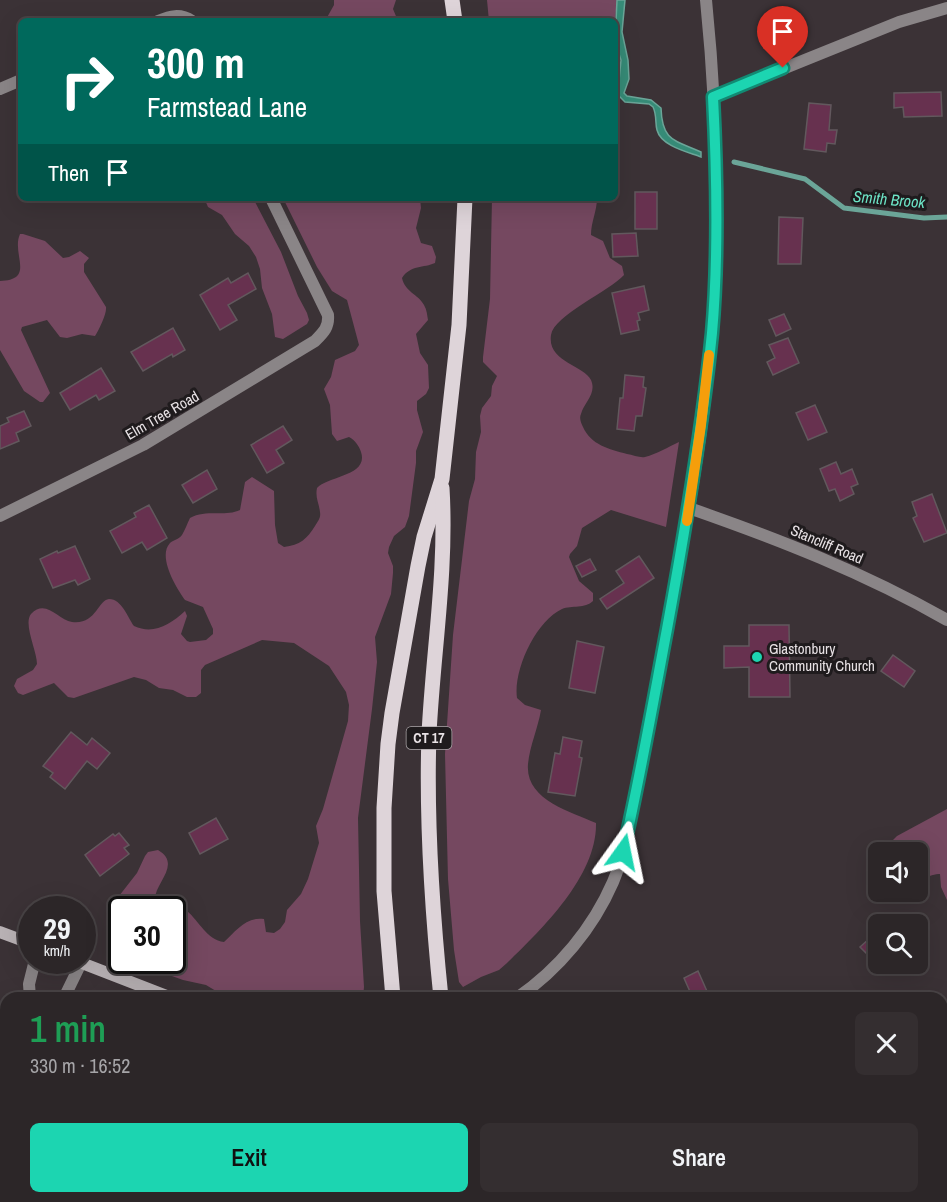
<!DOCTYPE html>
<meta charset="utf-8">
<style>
:root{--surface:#2c2628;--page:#342e30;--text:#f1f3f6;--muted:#a6a5a8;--line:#484345;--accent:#1cd5b1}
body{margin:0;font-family:"Archivo Narrow",sans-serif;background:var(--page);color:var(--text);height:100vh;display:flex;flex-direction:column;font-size:22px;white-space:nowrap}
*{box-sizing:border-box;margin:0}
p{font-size:20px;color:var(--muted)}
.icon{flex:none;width:33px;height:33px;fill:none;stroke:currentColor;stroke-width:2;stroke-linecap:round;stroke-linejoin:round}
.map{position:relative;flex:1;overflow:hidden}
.sheet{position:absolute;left:0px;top:992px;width:948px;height:212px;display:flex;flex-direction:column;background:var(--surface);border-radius:18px 18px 0 0;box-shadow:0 6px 24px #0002,0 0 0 2px var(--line)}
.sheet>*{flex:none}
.banner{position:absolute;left:18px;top:18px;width:600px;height:183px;border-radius:9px;box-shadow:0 6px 24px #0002,0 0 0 2px var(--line);background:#00695c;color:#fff;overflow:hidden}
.controls{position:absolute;left:868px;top:842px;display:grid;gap:12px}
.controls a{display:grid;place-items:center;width:60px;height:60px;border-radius:9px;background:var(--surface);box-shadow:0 6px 24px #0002,0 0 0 2px var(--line);font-size:30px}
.speed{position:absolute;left:18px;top:896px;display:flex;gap:12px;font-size:30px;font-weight:700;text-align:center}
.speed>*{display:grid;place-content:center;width:78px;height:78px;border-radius:50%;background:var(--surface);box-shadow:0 6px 24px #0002,0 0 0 2px var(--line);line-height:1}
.speed small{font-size:15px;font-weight:400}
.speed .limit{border:3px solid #111;border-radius:9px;background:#fff;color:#111}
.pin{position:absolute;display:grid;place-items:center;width:51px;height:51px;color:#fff;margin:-62px -26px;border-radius:50% 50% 50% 0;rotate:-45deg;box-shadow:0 0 6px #0007}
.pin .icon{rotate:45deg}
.me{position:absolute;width:66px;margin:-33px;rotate:12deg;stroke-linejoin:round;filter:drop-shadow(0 0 4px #0008)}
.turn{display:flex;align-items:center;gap:21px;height:126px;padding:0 30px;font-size:27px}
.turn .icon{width:78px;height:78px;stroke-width:2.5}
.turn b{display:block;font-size:42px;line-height:51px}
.then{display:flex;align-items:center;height:57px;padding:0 30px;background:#0003;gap:12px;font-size:22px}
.round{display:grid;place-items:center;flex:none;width:63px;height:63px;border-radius:9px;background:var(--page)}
.head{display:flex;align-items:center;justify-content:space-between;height:102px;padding:0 30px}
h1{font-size:36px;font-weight:600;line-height:45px;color:#1e9e55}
.primary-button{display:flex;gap:12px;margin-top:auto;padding:12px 30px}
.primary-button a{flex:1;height:69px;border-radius:9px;background:var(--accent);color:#111;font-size:24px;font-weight:600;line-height:69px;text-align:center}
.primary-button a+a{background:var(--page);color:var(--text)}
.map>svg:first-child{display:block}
</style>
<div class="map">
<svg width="947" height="1202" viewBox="0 0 947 1202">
<rect width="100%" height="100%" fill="#3b3236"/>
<g fill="#754860">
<polygon points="334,0 396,0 393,9 398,21 325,21 334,5"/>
<polygon points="487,0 617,0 615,21 489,21"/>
<polygon points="209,198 253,198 281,252 298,296 307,313 309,320 307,324 283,339 275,337 272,314 262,288 260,269 256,257 249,246 235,234 222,215 208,207 205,200"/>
<path d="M283 198H420L421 208 416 228 421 243 432 246 436 257 435 263C424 268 410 265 402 278 405 292 418 294 424 305 427 310 427 315 428 320L416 334 420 353 428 365 429 388 426 394 417 401V410L423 432 416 451V463L409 516 405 527 394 536 389 547 388 553 393 566V573L391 594 375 637 377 662 372 709 358 818 360 921 364 987 363 997H226L206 985 183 980 136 963 131 960H172L173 951 180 950 184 944 173 935 172 909H125L118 902 119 896 137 873 145 856 148 852 158 850C182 864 155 883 155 899 164 907 178 903 187 911 199 921 207 940 224 942 235 932 246 916 264 919L266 932 274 933 280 929 285 922 287 910 301 894 308 879 319 843 316 826 323 809 348 721 349 705 346 692 329 666 294 643 262 640 205 665 201 670V693L196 697H187L173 690 159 688 146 680 134 677 74 698 68 697 54 683 23 695 18 693 14 686 17 679 33 670 37 664C37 651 23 624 31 614 46 598 58 620 72 622 96 625 98 600 109 599 122 599 128 618 134 626 153 635 170 625 185 611L187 616 181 634 187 641 190 642 206 640 213 634V629L203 607 185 600C177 589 157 557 170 543 173 540 178 540 182 535 185 530 187 524 190 518 206 509 225 517 240 510L245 482 252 477 274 491 275 525 278 543 284 547C300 545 307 539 315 526 318 521 321 518 320 512 319 503 315 498 317 488 328 476 369 476 361 452 359 446 355 440 349 437L337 441 332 434 330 405 324 389 331 377 335 360 355 351 359 345 347 300 332 291 317 267Z"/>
<path d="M492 198H597C597 211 591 222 591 235L603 241 610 258 622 266 624 275C610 291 554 315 551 335 547 362 584 365 591 380 597 394 584 402 581 414 579 418 581 423 583 427 591 445 609 449 627 454 633 455 640 458 645 457 657 454 668 447 679 442L666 527 611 510 582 528 577 546 570 554 569 557 579 581 593 593V601C585 609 572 605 562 609 536 621 513 670 517 698L525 705 541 710C538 728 530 745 528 764 525 800 570 811 596 823 597 876 542 929 507 963L499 970 481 977 463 987 459 982 454 950 448 879 445 754 453 635 469 501 475 479 476 452 481 432 480 416 482 408 491 396 492 386 497 376 483 362V357L490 299Z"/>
<path d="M20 234H23L45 241 63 258 69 257 80 251 89 258 84 264V272L106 307C107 313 99 330 95 336L82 334 67 338 60 337 47 320 22 327 21 330 50 393 43 402H40L24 391 0 350V281C36 280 11 254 20 234Z"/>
<path d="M947 809V900L941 887 940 874C933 873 927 879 918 878V852H881L897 836Z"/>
<polygon points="119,926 121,928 121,956 116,951 118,945 113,930"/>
<polygon points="153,1197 274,1197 270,1202 152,1202"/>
</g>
<path fill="#368b77" stroke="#6ba598" stroke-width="1.5" d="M617 0H625L622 32 628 60 629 79 624 93 627 96 651 100 661 108C662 141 674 140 701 152V157C688 152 661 146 657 130 655 123 657 115 653 107L649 104 625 102 619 96 618 91 621 60 615 42Z"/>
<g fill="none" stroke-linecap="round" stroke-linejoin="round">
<polyline stroke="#6ba598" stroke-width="5" points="734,162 805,179 844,208 924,218 947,217"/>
</g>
<g fill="#67314f" stroke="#62585d" stroke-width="1.5">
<polygon points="941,92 942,116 904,117 903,107 894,108 894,93"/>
<polygon points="809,103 831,105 829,130 837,130 835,144 827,143 826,152 804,149"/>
<rect x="635" y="192" width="22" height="37"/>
<polygon points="779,217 803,218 801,264 778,264"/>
<polygon points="636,233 638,256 613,257 612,234"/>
<polygon points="248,273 256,289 228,305 237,320 220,330 200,295 228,278 231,283"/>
<polygon points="644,286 649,310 638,313 640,320 637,321 639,330 621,334 612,293"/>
<polygon points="784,314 791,329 776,336 769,320"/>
<polygon points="173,328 185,350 173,357 172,354 143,371 131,352"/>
<polygon points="788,338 799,363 773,375 767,362 775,358 769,345"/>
<polygon points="101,368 115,391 99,400 96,395 70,410 60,393"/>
<polygon points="625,375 644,377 643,387 646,388 642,416 636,416 634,431 617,429 620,398 623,398"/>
<polygon points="815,405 827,432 808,440 796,413"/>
<polygon points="24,411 31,426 16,433 19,441 0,449 0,426 9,422 7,418"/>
<polygon points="283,426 292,440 276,450 284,463 267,473 251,445"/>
<polygon points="836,462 841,474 852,469 858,484 851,487 854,494 840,501 835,489 829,491 820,469"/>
<polygon points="207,470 217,489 193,503 182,485"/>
<polygon points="932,494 947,533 924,542 913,518 917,516 912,502"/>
<polygon points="149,505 167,538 147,550 142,542 122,553 110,531 136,517 134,513"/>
<polygon points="75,546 90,579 78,585 75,580 53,588 40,559 57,551 58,553"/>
<polygon points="639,556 654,578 607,609 600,599 624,583 616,571"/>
<polygon points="590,559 596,570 582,577 576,566"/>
<polygon points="749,625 789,625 790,697 749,697 749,667 724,668 724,646 749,646"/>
<polygon points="577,641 604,647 595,693 569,688"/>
<polygon points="893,655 915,671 904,687 881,671"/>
<polygon points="71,732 87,745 92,738 110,753 97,769 87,761 65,789 50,777 53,773 43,766"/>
<polygon points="563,737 582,741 579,757 582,758 575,796 548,792 555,753 560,754"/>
<polygon points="216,818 228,839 200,854 189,833"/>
<polygon points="119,833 129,845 124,848 129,854 100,876 85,855 113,834 115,836"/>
<polygon points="879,930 879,966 860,947"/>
<polygon points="698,971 710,998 696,998 694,992 691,994 684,978"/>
</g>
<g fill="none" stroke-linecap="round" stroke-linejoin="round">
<g stroke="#8a8587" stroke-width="12">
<path d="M158 21C170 16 180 13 192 21"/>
<polyline points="0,89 21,80"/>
<polyline points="713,97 899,22 947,8"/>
<path d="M689 508C778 539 865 573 947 620"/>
<path d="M0 516 143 445 315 341C324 332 329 327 328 315L271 198"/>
<polyline points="30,998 29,984 35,960"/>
<polyline points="64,998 81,963"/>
<path d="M517 998C559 969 593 928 613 882 623 858 628 831 633 806 643 762 651 717 659 672 680 559 703 445 712 330 720 220 717 109 706 0"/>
<polyline points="942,1097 947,1094"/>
<polyline points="134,1202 136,1197"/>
<polyline points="879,1202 881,1197"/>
</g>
<g stroke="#b9b2b5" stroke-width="12">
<polyline points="0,932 32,944"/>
<polyline points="74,960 172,998"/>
</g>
<g stroke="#ded4d9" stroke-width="15">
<polyline points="452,0 455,21"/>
<polyline points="393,998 384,891 384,808 388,744 392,713 418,566 424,537 442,479 459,325 465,198"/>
<path d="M441 998C432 910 426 822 429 734 433 652 447 571 442 488"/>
<polyline points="439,1197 440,1202"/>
<polyline points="477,1197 478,1202"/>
</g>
</g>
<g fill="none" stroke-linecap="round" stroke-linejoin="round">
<g stroke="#128a73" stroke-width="15">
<path id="route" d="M623 852C640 778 653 703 667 629 685 531 702 432 712 333 719 254 717 175 713 97L783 68"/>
</g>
<use href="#route" stroke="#1cd5b1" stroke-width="10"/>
<polyline stroke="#f59e0b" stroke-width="10" points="687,521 701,425 709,355"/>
</g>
<circle fill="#1cd5b1" stroke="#1f1b1d" stroke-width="2" cx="757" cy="657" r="6"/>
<g text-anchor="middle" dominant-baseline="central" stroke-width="6" stroke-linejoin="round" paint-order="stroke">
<rect fill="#1f1b1d" stroke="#aca6a9" stroke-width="1.5" x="406.5" y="727" width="45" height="22" rx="4.5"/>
<g font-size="14" font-weight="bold" fill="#e8e2e5">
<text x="429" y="738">CT 17</text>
</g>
<g font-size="15" fill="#e8e2e5" stroke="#1f1b1d">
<text transform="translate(162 415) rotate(-30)">Elm Tree Road</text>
<text transform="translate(827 544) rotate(23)">Stancliff Road</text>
</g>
<g font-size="15" fill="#e8e2e5" stroke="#1f1b1d" text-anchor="start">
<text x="769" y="648">Glastonbury<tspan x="769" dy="17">Community Church</tspan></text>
</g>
<g font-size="16" font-style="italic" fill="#6de5c7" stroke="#1f1b1d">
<text transform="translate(889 199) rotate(5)">Smith Brook</text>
</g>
</g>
</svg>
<div class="controls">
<a><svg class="icon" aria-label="sound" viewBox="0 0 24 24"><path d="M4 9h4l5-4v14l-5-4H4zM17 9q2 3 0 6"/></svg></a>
<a><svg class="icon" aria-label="search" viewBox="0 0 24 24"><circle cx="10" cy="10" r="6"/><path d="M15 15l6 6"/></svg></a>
</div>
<div class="speed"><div>29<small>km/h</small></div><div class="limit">30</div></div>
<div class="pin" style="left:783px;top:68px;background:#d93025"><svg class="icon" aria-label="arrive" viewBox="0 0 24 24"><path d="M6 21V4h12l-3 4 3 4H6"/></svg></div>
<svg class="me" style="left:623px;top:852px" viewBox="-20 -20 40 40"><path d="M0-17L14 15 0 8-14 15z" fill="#1cd5b1" stroke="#fff" stroke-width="4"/></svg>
<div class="banner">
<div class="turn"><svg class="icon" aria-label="right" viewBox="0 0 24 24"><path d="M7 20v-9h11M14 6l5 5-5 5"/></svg><div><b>300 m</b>Farmstead Lane</div></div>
<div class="then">Then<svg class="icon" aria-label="arrive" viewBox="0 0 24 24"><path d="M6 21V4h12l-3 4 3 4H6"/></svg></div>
</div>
<section class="sheet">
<div class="head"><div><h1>1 min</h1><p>330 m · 16:52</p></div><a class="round"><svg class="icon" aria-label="close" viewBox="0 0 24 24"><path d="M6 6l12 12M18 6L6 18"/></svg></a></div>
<div class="primary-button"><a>Exit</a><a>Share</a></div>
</section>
</div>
